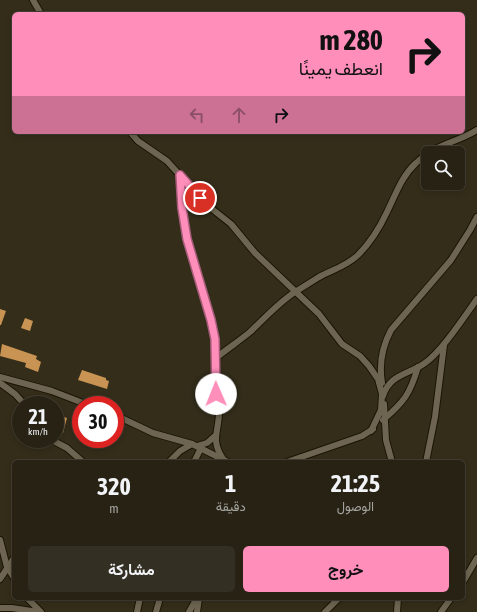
<!DOCTYPE html>
<html lang="ar">
<meta charset="utf-8">
<style>
:root{--surface:#272214;--page:#332f22;--text:#f1f3f6;--muted:#a4a4a0;--line:#433f34;--accent:#ff8eba}
body{margin:0;font-family:"Asap Condensed",Vazirmatn,sans-serif;background:var(--page);color:var(--text);direction:rtl;height:100vh;display:flex;flex-direction:column;font-size:15px;white-space:nowrap}
*{box-sizing:border-box;margin:0}
p{font-size:13px;color:var(--muted)}
.icon{flex:none;width:22px;height:22px;fill:none;stroke:currentColor;stroke-width:2;stroke-linecap:round;stroke-linejoin:round}
.map{position:relative;flex:1;overflow:hidden;direction:ltr}
.details{position:absolute;left:12px;top:460px;width:453px;height:140px;display:flex;flex-direction:column;background:var(--surface);border-radius:6px;box-shadow:0 2px 6px #0003,0 0 0 1px var(--line);direction:rtl}
.details>*{flex:none}
.hud{position:absolute;left:12px;top:12px;width:453px;height:122px;border-radius:6px;box-shadow:0 2px 6px #0003,0 0 0 1px var(--line);direction:rtl;background:#ff8eba;color:#111;overflow:hidden}
.controls{position:absolute;left:421px;top:146px;display:grid;gap:8px}
.controls a{display:grid;place-items:center;width:44px;height:44px;border-radius:6px;background:var(--surface);box-shadow:0 2px 6px #0003,0 0 0 1px var(--line);font-size:20px}
.speed{position:absolute;left:12px;top:396px;display:flex;gap:8px;font-size:20px;font-weight:700;text-align:center}
.speed>*{display:grid;place-content:center;width:52px;height:52px;border-radius:50%;background:var(--surface);box-shadow:0 2px 6px #0003,0 0 0 1px var(--line);line-height:1}
.speed small{font-size:10px;font-weight:400}
.speed .limit{border:6px solid #d22;background:#fff;color:#111}
.pin{position:absolute;display:grid;place-items:center;width:34px;height:34px;color:#fff;margin:-17px;border:2px solid #fff;border-radius:50%;box-shadow:0 1px 4px #0007}
.me{position:absolute;width:44px;margin:-22px;rotate:359deg;stroke-linejoin:round;filter:drop-shadow(0 0 3px #0008)}
.turn{display:flex;align-items:center;gap:14px;height:84px;padding:0 16px;font-size:18px}
.turn .icon{width:52px;height:52px;stroke-width:2.5}
.turn b{display:block;font-size:28px;line-height:34px}
.lanes{display:flex;align-items:center;height:38px;padding:0 16px;background:#0003;justify-content:center;gap:20px;direction:ltr}
.lanes .off{opacity:.35}
.eta{display:flex;justify-content:space-evenly;align-items:center;height:68px;text-align:center}
.eta b{font-size:24px;font-weight:700;line-height:28px}
.action{display:flex;gap:8px;margin-top:auto;padding:8px 16px}
.action a{flex:1;height:46px;border-radius:6px;background:var(--accent);color:#111;font-size:16px;font-weight:700;line-height:46px;text-align:center}
.action a+a{background:var(--page);color:var(--text)}
.map>svg:first-child{display:block}
</style>
<div class="map">
<svg width="477" height="612" viewBox="0 0 477 612">
<rect width="100%" height="100%" fill="#342d1a"/>
<g fill="#c99453">
<polygon points="0,309 6,311 1,325 0,325"/>
<polygon points="25,318 33,321 30,331 21,328"/>
<polygon points="2,344 37,356 36,359 41,362 38,372 25,367 26,363 0,356"/>
<polygon points="82,370 106,378 106,380 109,381 107,389 78,380"/>
<polygon points="55,414 67,418 63,433 55,431"/>
</g>
<g fill="none" stroke-linecap="round" stroke-linejoin="round">
<g stroke="#1c1504" stroke-width="8">
<g id="minor">
<polyline points="33,0 41,14"/>
<polyline points="130,132 138,141 167,161 207,205 231,224 255,253 319,314 342,344 360,356 369,366 378,379 382,394 381,410 371,431"/>
<path d="M180 175C181 207 186 238 195 268 203 294 215 321 216 348 217 362 215 376 216 391 216 398 219 405 219 412 219 432 210 439 223 459"/>
<path d="M216 358C227 349 239 341 250 332 265 318 278 303 295 292 303 287 311 282 319 277 332 270 347 266 358 255 370 243 380 227 387 212 396 194 401 177 416 163 435 144 456 143 477 130"/>
<polyline points="0,377 52,391 88,405"/>
<polyline points="0,383 15,394 25,405"/>
<path d="M382 383C379 365 382 347 391 330L451 260 470 230 477 217"/>
<path d="M383 396C390 374 408 375 425 363 442 351 464 317 477 299"/>
<polyline points="384,404 386,440 392,462"/>
<polyline points="115,415 153,433 192,444 228,462"/>
<path d="M383 420C404 402 410 394 418 367"/>
<polyline points="50,439 67,448 83,462"/>
<polyline points="197,446 207,443 215,436"/>
<polyline points="169,462 180,451 192,444"/>
<polyline points="194,462 201,448"/>
<polyline points="287,462 362,436 373,429"/>
<polyline points="426,462 435,417 444,345"/>
<polyline points="0,540 7,567 14,578"/>
<polyline points="0,579 14,558"/>
<polyline points="463,582 477,558"/>
<polyline points="27,598 41,612"/>
<polyline points="0,608 12,608 38,612"/>
<polyline points="137,612 140,598"/>
<polyline points="156,612 160,598"/>
<polyline points="189,612 197,598"/>
<polyline points="197,612 199,598"/>
<polyline points="325,612 339,598"/>
<polyline points="397,612 398,598"/>
<polyline points="441,612 451,598"/>
</g>
</g>
<use href="#minor" stroke="#6d6551" stroke-width="6"/>
</g>
<g fill="none" stroke-linecap="round" stroke-linejoin="round">
<g stroke="#a65c79" stroke-width="10">
<polyline id="route" points="200,198 180,175 182,208 187,239 211,320 215,339 216,394"/>
</g>
<use href="#route" stroke="#ff8eba" stroke-width="7"/>
</g>
</svg>
<div class="controls">
<a><svg class="icon" aria-label="search" viewBox="0 0 24 24"><circle cx="10" cy="10" r="6"/><path d="M15 15l6 6"/></svg></a>
</div>
<div class="speed"><div>21<small>km/h</small></div><div class="limit">30</div></div>
<div class="pin" style="left:200px;top:198px;background:#d93025"><svg class="icon" aria-label="arrive" viewBox="0 0 24 24"><path d="M6 21V4h12l-3 4 3 4H6"/></svg></div>
<svg class="me" style="left:216px;top:394px" viewBox="-20 -20 40 40"><circle r="19" fill="#fff"/><path d="M0-13L10 11 0 6-10 11z" fill="#ff8eba"/></svg>
<div class="hud">
<div class="turn"><svg class="icon" aria-label="right" viewBox="0 0 24 24"><path d="M7 20v-9h11M14 6l5 5-5 5"/></svg><div><b>280 m</b>انعطف يمينًا</div></div>
<div class="lanes"><svg class="icon off" aria-label="left" viewBox="0 0 24 24"><path d="M17 20v-9H6M10 6l-5 5 5 5"/></svg><svg class="icon off" aria-label="ahead" viewBox="0 0 24 24"><path d="M12 20V5M6 11l6-6 6 6"/></svg><svg class="icon" aria-label="right" viewBox="0 0 24 24"><path d="M7 20v-9h11M14 6l5 5-5 5"/></svg></div>
</div>
<section class="details">
<div class="eta">
<div><b>21:25</b><p>الوصول</p></div>
<div><b>1</b><p>دقيقة</p></div>
<div><b>320</b><p>m</p></div>
</div>
<div class="action"><a>خروج</a><a>مشاركة</a></div>
</section>
</div>
